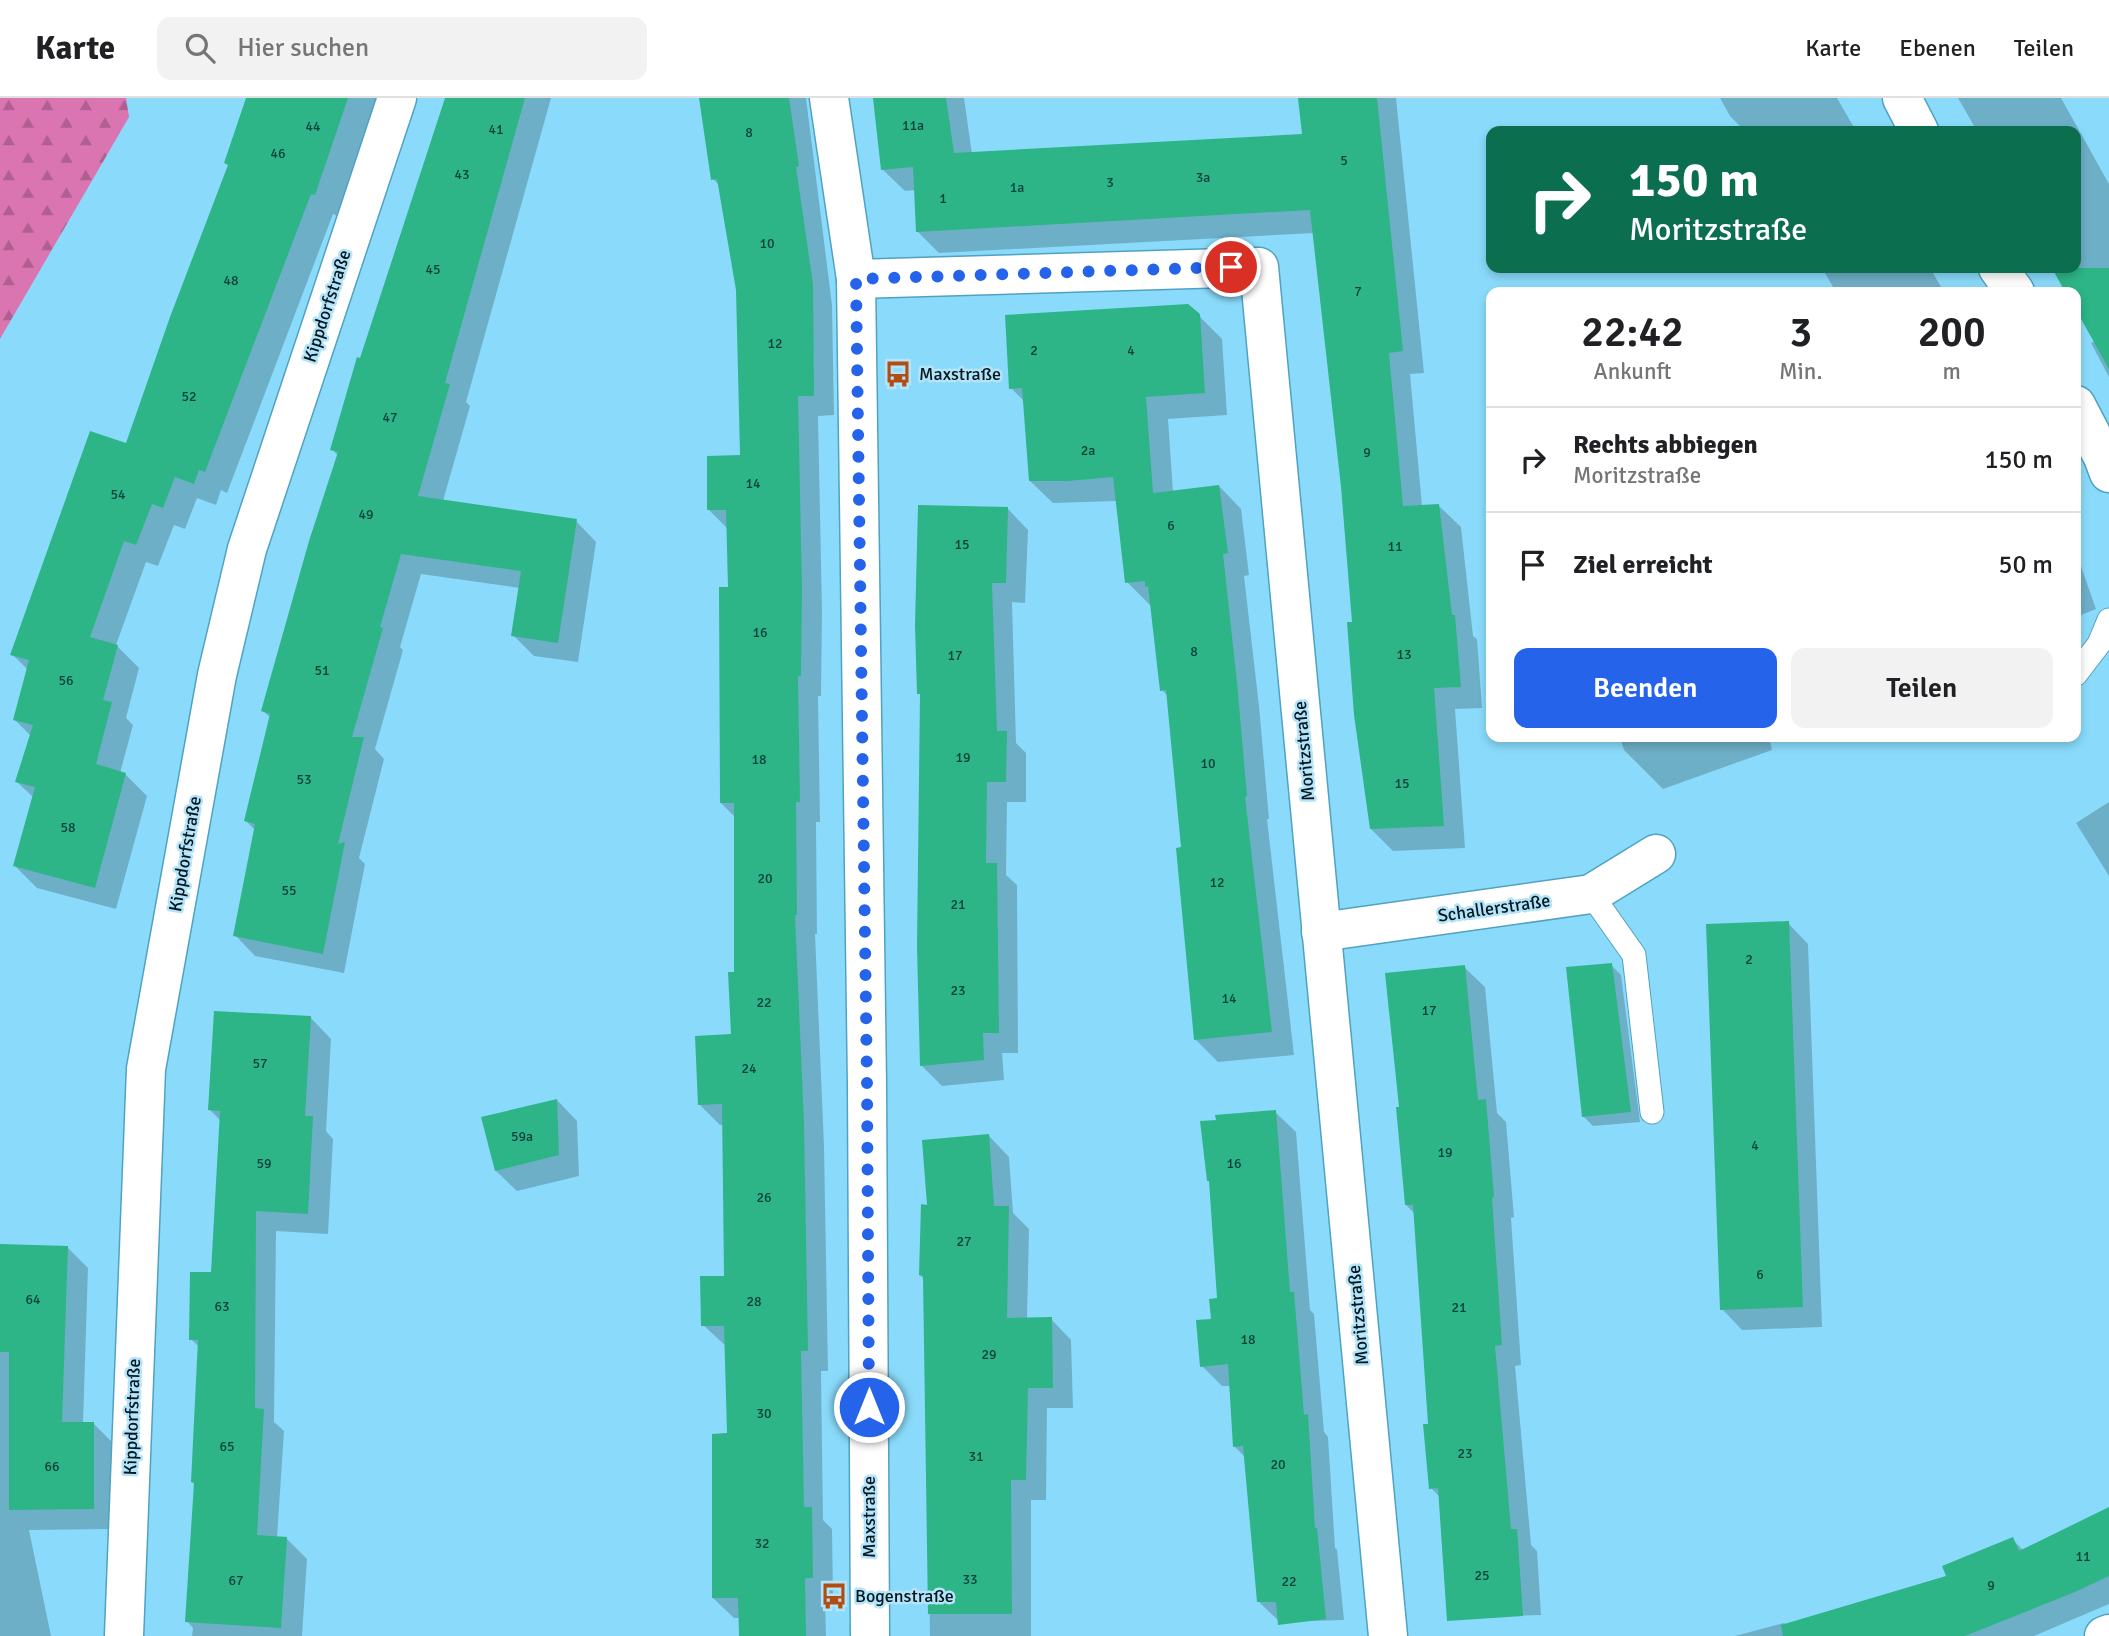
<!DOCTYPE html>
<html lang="de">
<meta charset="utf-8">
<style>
:root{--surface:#fff;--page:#f2f2f2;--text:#202124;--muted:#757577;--line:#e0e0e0;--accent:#2563eb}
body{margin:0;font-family:Signika,sans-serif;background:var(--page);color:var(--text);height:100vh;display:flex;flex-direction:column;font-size:26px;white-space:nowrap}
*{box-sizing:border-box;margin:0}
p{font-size:23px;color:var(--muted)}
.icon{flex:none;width:38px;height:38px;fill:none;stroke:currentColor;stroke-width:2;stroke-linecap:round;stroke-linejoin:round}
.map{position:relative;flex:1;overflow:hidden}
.sheet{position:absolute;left:1486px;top:189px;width:595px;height:455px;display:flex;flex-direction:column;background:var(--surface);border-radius:14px;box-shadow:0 4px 10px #0003}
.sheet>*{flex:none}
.banner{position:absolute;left:1486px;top:28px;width:595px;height:147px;border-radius:14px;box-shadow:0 4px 10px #0003;background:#0b6e4f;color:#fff;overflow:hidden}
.pin{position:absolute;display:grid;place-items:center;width:60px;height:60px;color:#fff;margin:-30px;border:4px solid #fff;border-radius:50%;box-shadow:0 2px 7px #0007}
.me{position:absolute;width:77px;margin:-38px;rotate:0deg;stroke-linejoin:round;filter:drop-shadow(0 0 5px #0008)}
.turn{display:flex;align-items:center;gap:24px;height:147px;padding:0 28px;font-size:32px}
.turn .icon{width:91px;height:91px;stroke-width:2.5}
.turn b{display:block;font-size:49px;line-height:60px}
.eta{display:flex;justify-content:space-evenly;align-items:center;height:119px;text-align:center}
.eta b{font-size:42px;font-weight:600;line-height:49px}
.primary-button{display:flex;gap:14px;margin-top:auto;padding:14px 28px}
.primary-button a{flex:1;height:80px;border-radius:14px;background:var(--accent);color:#fff;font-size:28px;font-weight:600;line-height:80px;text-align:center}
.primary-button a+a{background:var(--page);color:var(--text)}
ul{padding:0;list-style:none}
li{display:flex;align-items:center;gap:21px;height:105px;padding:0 28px;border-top:2px solid var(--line)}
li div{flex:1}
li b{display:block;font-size:26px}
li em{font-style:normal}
header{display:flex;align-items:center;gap:42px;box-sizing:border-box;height:98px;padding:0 35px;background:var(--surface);border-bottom:2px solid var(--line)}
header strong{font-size:33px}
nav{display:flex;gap:38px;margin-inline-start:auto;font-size:24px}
.search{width:490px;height:63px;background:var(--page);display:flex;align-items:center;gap:18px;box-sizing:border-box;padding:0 24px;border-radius:14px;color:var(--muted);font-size:26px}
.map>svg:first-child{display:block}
</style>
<header>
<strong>Karte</strong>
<div class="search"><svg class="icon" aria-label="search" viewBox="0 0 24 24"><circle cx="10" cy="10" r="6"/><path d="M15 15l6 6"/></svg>Hier suchen</div>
<nav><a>Karte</a><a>Ebenen</a><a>Teilen</a></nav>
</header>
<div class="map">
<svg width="2109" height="1538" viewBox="0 0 2109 1538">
<defs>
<pattern id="forest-firs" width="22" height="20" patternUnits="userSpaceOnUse" patternTransform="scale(1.75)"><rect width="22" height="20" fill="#db75b1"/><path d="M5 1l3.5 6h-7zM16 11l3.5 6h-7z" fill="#af5f90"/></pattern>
</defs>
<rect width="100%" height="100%" fill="#8adbfb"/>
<polygon fill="url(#forest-firs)" points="0,0 126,0 129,19 0,241"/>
<g fill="#0003">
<polygon points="248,0 378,0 337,118 333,116 227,395 221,392 216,407 197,400 185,431 174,427 158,468 146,464 116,547 139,570 126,620 133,627 120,675 125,676 147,698 116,811 37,790 15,768 34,700 17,684 31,638 15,622 28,572 12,556 127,348 230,69 226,65"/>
<polygon points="447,0 551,0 466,304 470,308 443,403 576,423 596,444 578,564 534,558 513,537 520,490 421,476 400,549 403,552 375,651 384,661 359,760 365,766 344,875 255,858 235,837 256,733 246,723 271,620 263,613 338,358 332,351"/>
<polygon points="701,0 806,0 832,207 834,317 818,318 822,512 821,598 818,598 820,724 816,724 817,836 815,836 824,1048 828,1273 821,1273 823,1422 832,1431 833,1500 825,1500 826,1538 741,1538 740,1520 734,1520 713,1500 729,1337 726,1248 703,1227 726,1180 724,1027 720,1027 700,1007 732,938 735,876 735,719 721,705 720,491 730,491 728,431 708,411 742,359 738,192 720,88 713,81"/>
<polygon points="875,0 964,0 972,56 1304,38 1300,0 1396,0 1424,275 1410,276 1422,408 1438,407 1461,429 1473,538 1477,541 1482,610 1455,611 1465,750 1393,753 1371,731 1343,389 1314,135 939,155 917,133 916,92 905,93 882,71"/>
<polygon points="1720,0 1837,0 1856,33 1745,33 1730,18"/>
<polygon points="1958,0 2061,0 2109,86 2109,279 2091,245 2095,243 2076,209 2076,194 2067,194 2054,170 2076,170 2076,33 1977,33"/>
<polygon points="1822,170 1930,170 1944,194 1836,194"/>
<polygon points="1199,218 1222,241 1227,317 1168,321 1173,394 1219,388 1241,411 1249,477 1244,478 1259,608 1269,721 1267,721 1294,957 1218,964 1195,941 1183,750 1169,599 1162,592 1152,506 1150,507 1127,484 1117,403 1053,405 1030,383 1025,304 1011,290"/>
<polygon points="1008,411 1028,432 1025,505 1012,504 1016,645 1026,655 1026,704 1007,704 1006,777 1017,787 1018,955 1002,955 1004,982 942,988 921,967 921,597"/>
<polygon points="2076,454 2096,511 2076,519"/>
<polygon points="1620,639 1782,639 1770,643 1772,652 1663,691 1624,652"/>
<polygon points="2109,704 2109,778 2076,725"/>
<polygon points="1788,825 1808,846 1822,1229 1742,1232 1722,1211"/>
<polygon points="1611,867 1621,877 1640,1024 1593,1028 1583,1018"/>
<polygon points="1464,869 1485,889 1497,1015 1506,1024 1514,1119 1511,1120 1521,1267 1515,1268 1531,1447 1537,1453 1541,1517 1468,1519 1440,1399 1431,1390 1430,1327 1415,1116 1406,1107"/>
<polygon points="311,920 331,941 326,1033 333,1041 328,1136 276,1133 274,1324 284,1333 277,1440 287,1441 307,1461 302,1538 192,1538 193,1530 187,1523 196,1387 192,1384 200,1250 191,1241 212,1176 221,1023 210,1012"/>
<polygon points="557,1002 577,1023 579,1078 517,1093 496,1073"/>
<polygon points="1275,1014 1296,1034 1310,1212 1314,1216 1324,1334 1328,1339 1335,1450 1337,1452 1344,1522 1280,1524 1259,1504 1246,1360 1234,1348 1231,1288 1222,1288 1202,1268 1213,1222"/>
<polygon points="989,1038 1009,1059 1013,1115 1029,1131 1027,1222 1051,1221 1071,1242 1073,1310 1047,1310 1046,1402 1031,1402 1031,1538 930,1538 925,1182 920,1177 928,1108"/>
<polygon points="0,1148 68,1150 88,1170 83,1326 94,1326 114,1346 114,1431 29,1432 51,1538 0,1538"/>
<polygon points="2109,1411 2109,1506 2034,1538 1735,1538 1784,1525 1787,1527 1948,1479 2012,1441 2024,1453"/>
</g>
<g fill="#2db587">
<polygon points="246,0 348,0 315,97 311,96 205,374 199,372 194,386 175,379 163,410 152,406 136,447 124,443 90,539 118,547 103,602 112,604 96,666 126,675 95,790 13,768 35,689 15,684 33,627 13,622 29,562 10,557 90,333 126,345 170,219 228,67 224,65"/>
<polygon points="445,0 525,0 445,285 450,286 418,398 577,421 558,545 511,538 521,473 401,456 380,529 383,530 352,639 364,639 338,746 345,744 323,856 233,838 255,726 244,723 270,616 261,613 309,443 338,354 330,352 357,259 360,260"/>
<polygon points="699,0 789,0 799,68 796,69 813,186 814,298 798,298 802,490 801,578 798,578 800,704 796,704 797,817 795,817 804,1026 808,1253 801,1253 804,1409 812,1409 813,1480 805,1480 806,1538 739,1538 738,1500 712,1500 712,1336 727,1335 724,1228 701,1228 700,1178 724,1178 722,1006 698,1007 695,938 731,936 728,874 734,874 734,705 720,705 719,489 728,489 726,412 707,412 707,358 740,357 736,192 717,81 711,82"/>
<polygon points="873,0 946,0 954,55 1302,36 1298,0 1377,0 1403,253 1389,255 1403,408 1439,406 1452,517 1455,517 1461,589 1434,590 1444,728 1370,731 1354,617 1347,524 1352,524 1341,389 1310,112 916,134 913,69 881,72"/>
<polygon points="2052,170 2109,170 2109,271 2076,212 2076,194 2065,194"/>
<polygon points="1188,206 1200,216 1205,295 1146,299 1153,395 1219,387 1228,455 1223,456 1237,584 1247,698 1245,699 1272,934 1194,942 1176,750 1181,749 1166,592 1160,593 1148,488 1145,489 1145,483 1125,485 1113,379 1068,383 1029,383 1022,290 1009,291 1005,217"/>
<polygon points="918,407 1008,409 1006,485 992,485 997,633 1007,633 1006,684 987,684 986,765 997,765 999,935 983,935 984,962 920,968 917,849 920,596 917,596 915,527"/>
<polygon points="1789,823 1803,1209 1720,1212 1706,826"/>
<polygon points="1612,865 1631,1014 1582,1019 1566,869"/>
<polygon points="1465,867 1478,1002 1486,1001 1494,1099 1492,1100 1502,1247 1495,1248 1511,1431 1517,1431 1523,1518 1447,1523 1438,1390 1429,1391 1423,1326 1428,1326 1413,1107 1405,1107 1396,1009 1399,1009 1385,875"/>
<polygon points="214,913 311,918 305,1018 313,1018 308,1116 256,1113 255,1310 264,1311 257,1437 287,1439 281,1530 185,1524 194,1385 191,1384 198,1242 189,1242 190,1174 211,1174 220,1013 208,1012"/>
<polygon points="557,1001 559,1057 495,1073 481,1019"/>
<polygon points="1276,1012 1290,1194 1294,1194 1304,1317 1308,1316 1315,1430 1317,1430 1326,1521 1278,1527 1276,1504 1257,1504 1243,1348 1233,1349 1228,1266 1200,1269 1196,1222 1211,1221 1209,1201 1217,1200 1209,1083 1207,1083 1200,1023 1216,1022 1215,1017"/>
<polygon points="989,1036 994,1108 1009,1108 1007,1220 1052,1219 1053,1290 1028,1290 1026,1382 1011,1382 1012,1516 928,1516 923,1178 919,1177 921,1106 927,1107 922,1042"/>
<polygon points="0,1146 68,1148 62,1324 94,1324 94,1411 9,1412 9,1254 0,1254"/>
<polygon points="2109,1409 2109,1478 2075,1494 1965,1538 1783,1538 1781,1527 1946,1478 1942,1468 2013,1439 2019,1453"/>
</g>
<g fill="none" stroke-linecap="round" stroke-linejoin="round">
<g stroke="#51a2c1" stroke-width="25">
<g id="service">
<polyline points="2076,576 2099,546 2109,522"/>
<polyline points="1591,796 1634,857 1652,1014"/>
</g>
</g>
<g stroke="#51a2c1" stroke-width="41">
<g id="minor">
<polyline points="829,0 856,181 867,986 870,1538"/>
<polyline points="1902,0 1919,33"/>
<polyline points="1998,170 2015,194"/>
<polyline points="856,181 1259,169 1388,1538"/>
<polyline points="2076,307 2103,359 2109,375"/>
<polyline points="1321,834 1591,796 1656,756"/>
<polyline points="124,1538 146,971 217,577 247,451 397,0"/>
<polyline points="2104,1538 2109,1536"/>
</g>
</g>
<use href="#service" stroke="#fff" stroke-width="23"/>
<use href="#minor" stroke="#fff" stroke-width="38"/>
</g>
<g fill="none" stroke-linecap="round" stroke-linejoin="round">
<polyline stroke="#2563eb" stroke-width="12" stroke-dasharray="0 21.6" points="869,1309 867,986 856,181 1231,169"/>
</g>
<defs>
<g id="bus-bare" transform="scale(2.1)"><path d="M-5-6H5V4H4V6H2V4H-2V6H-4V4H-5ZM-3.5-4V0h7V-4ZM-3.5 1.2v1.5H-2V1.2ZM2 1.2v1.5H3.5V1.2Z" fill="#b04d14" stroke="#b5e3f7" stroke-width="2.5" paint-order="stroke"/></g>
</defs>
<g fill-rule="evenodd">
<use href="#bus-bare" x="898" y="276"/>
<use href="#bus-bare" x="834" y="1498"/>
</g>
<g text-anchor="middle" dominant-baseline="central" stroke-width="5" stroke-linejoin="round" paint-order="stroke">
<g font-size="14" fill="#0b3f3a">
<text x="913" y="27">11a</text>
<text x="313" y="28">44</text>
<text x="496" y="31">41</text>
<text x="749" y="34">8</text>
<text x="278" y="55">46</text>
<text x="1344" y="62">5</text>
<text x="462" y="76">43</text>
<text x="1203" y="79">3a</text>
<text x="1110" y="84">3</text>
<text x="1017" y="89">1a</text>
<text x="943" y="100">1</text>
<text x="767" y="145">10</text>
<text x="433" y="171">45</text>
<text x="231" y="182">48</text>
<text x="1358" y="193">7</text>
<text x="775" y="245">12</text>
<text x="1034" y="252">2</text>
<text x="1131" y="252">4</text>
<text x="189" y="298">52</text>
<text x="390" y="319">47</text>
<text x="1088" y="352">2a</text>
<text x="1367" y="354">9</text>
<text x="753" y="385">14</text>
<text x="118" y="396">54</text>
<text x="366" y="416">49</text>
<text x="1171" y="427">6</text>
<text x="962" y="446">15</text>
<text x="1395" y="448">11</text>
<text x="760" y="534">16</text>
<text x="1194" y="553">8</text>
<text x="1404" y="556">13</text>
<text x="955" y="557">17</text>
<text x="322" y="572">51</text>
<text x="66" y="582">56</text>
<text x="963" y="659">19</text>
<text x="759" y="661">18</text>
<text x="1208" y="665">10</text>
<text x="304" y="681">53</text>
<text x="1402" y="685">15</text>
<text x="68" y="729">58</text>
<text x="765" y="780">20</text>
<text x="1217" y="784">12</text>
<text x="289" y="792">55</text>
<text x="958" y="806">21</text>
<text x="1749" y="861">2</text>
<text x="958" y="892">23</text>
<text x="1229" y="900">14</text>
<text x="764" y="904">22</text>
<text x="1429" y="912">17</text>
<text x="260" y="965">57</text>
<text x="749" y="970">24</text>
<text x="522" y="1038">59a</text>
<text x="1755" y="1047">4</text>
<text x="1445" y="1054">19</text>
<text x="264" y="1065">59</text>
<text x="1234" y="1065">16</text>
<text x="764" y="1099">26</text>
<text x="964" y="1143">27</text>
<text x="1760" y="1176">6</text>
<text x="33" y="1201">64</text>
<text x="754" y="1203">28</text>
<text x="222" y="1208">63</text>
<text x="1459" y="1209">21</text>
<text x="1248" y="1241">18</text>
<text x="989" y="1256">29</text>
<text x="764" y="1315">30</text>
<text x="227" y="1348">65</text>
<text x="1465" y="1355">23</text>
<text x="976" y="1358">31</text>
<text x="1278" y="1366">20</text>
<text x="52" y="1368">66</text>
<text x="762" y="1445">32</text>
<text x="2083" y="1458">11</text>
<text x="1482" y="1477">25</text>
<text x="970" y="1481">33</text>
<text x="236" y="1482">67</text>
<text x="1289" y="1483">22</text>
<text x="1991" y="1487">9</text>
</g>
<g font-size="18" fill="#001821" stroke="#b5e3f7">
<text transform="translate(327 208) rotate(-72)">Kippdorfstraße</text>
<text transform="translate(1304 653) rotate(-95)">Moritzstraße</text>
<text transform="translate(185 756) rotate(-80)">Kippdorfstraße</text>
<text transform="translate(1494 810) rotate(-8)">Schallerstraße</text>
<text transform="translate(1358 1217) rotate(-95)">Moritzstraße</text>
<text transform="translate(132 1319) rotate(-88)">Kippdorfstraße</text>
<text transform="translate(869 1419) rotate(-90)">Maxstraße</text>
</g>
<g font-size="18" fill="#001821" stroke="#b5e3f7" text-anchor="start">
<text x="919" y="276">Maxstraße</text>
<text x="855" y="1498">Bogenstraße</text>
</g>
</g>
</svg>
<div class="pin" style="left:1231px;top:169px;background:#d93025"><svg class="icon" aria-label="arrive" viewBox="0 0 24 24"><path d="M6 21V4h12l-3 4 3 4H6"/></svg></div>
<svg class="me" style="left:869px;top:1309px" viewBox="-20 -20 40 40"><circle r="17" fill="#2563eb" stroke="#fff" stroke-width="3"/><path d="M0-11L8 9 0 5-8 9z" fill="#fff"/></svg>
<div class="banner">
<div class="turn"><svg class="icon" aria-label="right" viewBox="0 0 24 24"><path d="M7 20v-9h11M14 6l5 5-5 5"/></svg><div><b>150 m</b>Moritzstraße</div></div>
</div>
<section class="sheet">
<div class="eta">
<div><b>22:42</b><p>Ankunft</p></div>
<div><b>3</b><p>Min.</p></div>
<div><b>200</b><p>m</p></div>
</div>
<ul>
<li><svg class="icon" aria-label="right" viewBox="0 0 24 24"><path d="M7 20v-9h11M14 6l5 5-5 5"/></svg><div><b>Rechts abbiegen</b><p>Moritzstraße</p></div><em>150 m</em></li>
<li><svg class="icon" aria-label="arrive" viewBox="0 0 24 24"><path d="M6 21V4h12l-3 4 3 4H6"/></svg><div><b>Ziel erreicht</b></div><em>50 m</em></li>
</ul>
<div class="primary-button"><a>Beenden</a><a>Teilen</a></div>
</section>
</div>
